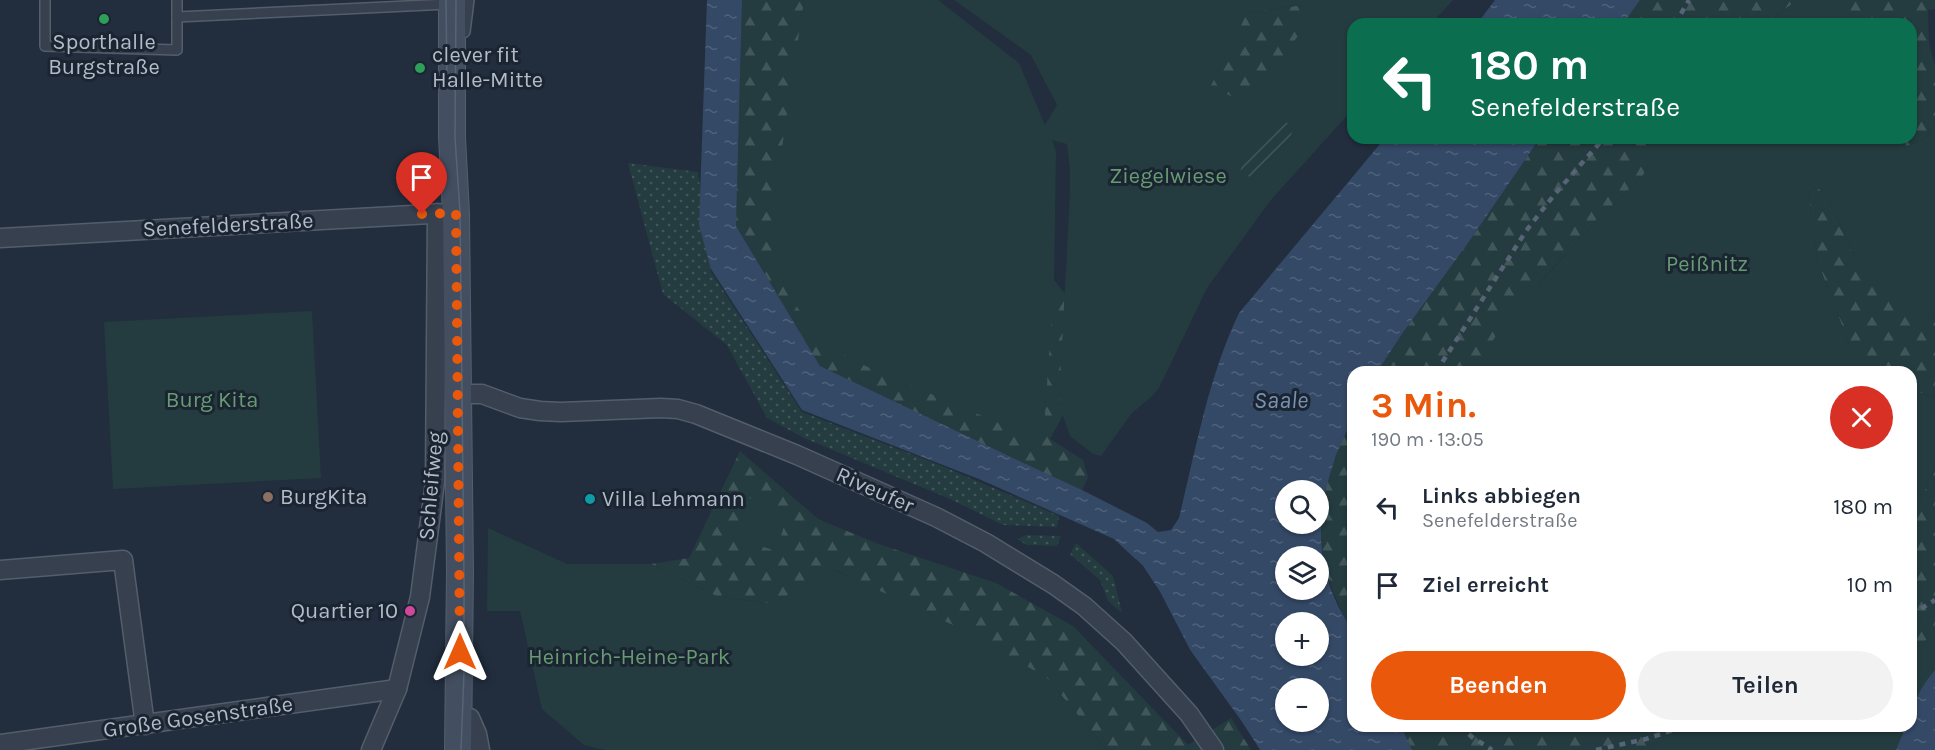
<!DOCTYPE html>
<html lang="de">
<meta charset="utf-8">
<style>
:root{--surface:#fff;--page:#f2f2f3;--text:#1f2937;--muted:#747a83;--accent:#ea580c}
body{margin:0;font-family:Karla,sans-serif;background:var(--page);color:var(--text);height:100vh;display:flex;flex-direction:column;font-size:22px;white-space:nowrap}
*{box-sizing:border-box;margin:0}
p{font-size:20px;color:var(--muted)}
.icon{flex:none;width:33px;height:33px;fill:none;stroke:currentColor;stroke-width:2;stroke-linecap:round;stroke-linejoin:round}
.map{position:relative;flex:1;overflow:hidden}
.panel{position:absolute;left:1347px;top:366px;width:570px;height:366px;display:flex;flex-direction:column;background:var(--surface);border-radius:18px;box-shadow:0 2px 4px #0004}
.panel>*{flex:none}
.hud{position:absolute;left:1347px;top:18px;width:570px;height:126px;border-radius:18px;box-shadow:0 2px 4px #0004;background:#0b6e4f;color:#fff;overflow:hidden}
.buttons{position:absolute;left:1275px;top:480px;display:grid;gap:12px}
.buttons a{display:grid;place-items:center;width:54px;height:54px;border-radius:50%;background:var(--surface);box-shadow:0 2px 4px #0004;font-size:30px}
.pin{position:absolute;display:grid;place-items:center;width:51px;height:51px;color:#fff;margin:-62px -26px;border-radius:50% 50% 50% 0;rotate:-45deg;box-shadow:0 0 6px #0007}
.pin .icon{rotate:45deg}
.me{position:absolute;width:66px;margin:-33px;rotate:0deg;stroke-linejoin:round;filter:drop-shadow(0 0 4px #0008)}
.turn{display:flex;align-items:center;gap:21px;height:126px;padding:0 24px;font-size:27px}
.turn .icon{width:78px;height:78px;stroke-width:2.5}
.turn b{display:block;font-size:42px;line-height:51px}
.round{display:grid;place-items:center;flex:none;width:63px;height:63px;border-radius:32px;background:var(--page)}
.headline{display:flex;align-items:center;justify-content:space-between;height:102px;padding:0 24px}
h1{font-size:36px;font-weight:700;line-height:45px;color:var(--accent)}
.primary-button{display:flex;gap:12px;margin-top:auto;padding:12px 24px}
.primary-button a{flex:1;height:69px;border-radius:36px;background:var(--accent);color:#fff;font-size:24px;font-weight:700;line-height:69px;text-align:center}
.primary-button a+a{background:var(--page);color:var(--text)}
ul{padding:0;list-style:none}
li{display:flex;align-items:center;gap:18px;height:78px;padding:0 24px}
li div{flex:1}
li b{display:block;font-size:22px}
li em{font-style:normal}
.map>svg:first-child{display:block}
</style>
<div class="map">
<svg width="1935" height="750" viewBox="0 0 1935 750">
<defs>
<pattern id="grass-dots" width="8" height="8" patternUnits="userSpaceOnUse" patternTransform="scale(1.5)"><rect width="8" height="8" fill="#243c3f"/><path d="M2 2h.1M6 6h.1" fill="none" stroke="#415659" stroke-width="1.8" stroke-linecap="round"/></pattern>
<pattern id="forest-firs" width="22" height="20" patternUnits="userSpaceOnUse" patternTransform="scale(1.5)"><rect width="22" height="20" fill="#243c3f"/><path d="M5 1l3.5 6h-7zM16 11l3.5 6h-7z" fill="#415659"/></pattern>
<pattern id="garden-furrows" width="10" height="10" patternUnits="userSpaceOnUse" patternTransform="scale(1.5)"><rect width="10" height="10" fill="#243c3f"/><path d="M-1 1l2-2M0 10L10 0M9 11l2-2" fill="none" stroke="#415659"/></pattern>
<pattern id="water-ripples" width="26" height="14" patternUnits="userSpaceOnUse" patternTransform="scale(1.5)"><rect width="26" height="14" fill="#344966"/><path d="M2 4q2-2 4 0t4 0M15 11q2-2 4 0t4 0" fill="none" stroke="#4f617b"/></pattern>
</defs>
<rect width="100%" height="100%" fill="#222e3e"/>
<g fill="url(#grass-dots)">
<polygon points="628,163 698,172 711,272 802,412 942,466 1059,516 1057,527 1003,525 950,499 804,438 767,418 727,345 663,294"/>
<polygon points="1026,535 1061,536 1057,546 1027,545 1017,539"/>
<polygon points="1076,543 1113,576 1122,613 1108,601 1100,580 1070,554"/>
</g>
<g fill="url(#forest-firs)">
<polygon points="742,0 823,0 1033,262 1054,280 1072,303 1096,354 1050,439 1083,460 1088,477 1082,490 1015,460 820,366 736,226"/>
<polygon points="1640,0 1798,0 1764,24 1720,24 1687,19 1685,24 1623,24"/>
<polygon points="1831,0 1935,0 1935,9 1928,10 1929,44 1935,66 1935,124 1925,138 1906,147 1904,138 1911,138 1911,24 1851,24"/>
<polygon points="1302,5 1309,22 1249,105 1210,87 1247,13"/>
<polygon points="1540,138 1643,138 1655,149 1643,176 1596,221 1542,280 1494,339 1483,372 1377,372 1404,331 1468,243"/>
<polygon points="1817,187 1828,197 1853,253 1925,316 1935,314 1935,398 1921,393 1911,401 1911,372 1867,372 1849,344 1817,260 1808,191"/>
<path d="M1353 417V632C1307 552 1313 499 1353 417Z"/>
<polygon points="740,451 818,519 876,543 996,583 1073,626 1188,745 1231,718 1251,750 1107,750 1046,677 836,570 771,604 716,596 651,564 689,558"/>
<polygon points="1935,469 1935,670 1911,714 1911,498 1923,494"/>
<polygon points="1401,726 1906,726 1896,750 1412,750"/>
</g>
<g fill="#243c3f" fill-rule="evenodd">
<path d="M804 0H938L1019 63 1045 125 1057 105 1031 55 954 0H1453L1431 24H1353V109L1270 201 1207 288 1159 388 1152 396 1131 414 1101 456 1093 454 1070 436 1059 404 1070 192V169L1067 144 1052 140 1056 152 1054 280 1044 429 1040 434 1027 435 854 361 826 343 810 325 790 297 779 271 774 249V202ZM1302 5 1308 22 1249 104 1210 87 1247 13Z"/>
<polygon points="1798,0 1833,0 1851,24 1764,24"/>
<polygon points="1935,124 1935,314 1925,316 1887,293 1853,253 1828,197 1817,187 1808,191 1817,260 1849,344 1867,372 1483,372 1494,339 1508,318 1596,221 1643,176 1655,149 1643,138 1904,138 1906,147 1925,138"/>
<polygon points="312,311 321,478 113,489 104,322"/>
<polygon points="1921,393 1935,398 1935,469 1923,494 1911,498 1911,401"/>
<polygon points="746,497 789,511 776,551 733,537"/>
<polygon points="488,528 567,564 651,564 716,596 771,604 835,570 953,625 1046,677 1107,750 605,750 584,745 542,709 520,611 487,611"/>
<polygon points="1935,637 1935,707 1903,750 1635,750 1699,726 1911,726 1911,646"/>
</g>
<path fill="url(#garden-furrows)" d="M1285 121 1293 128C1286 155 1278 164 1254 179L1240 172C1245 151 1266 132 1285 121Z"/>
<g fill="url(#water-ripples)" fill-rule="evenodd">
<path d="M707 0H742L736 226 820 366 1015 459 1082 490 1147 523 1158 532 1171 530 1179 518C1196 449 1208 378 1239 313L1385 138H1540L1468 243 1404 331 1377 372H1353V417L1336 455 1323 497 1321 510V539L1323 561 1330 587 1338 606 1353 632V726H1401L1412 750H1260L1242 722 1190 650 1160 592 1143 566 1114 539 979 479 802 410 711 269 699 225ZM1286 490H1318V524H1286ZM1286 556H1318V590H1286ZM1286 622H1318V656H1286ZM1286 688H1318V722H1286Z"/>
<polygon points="1495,0 1640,0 1623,24 1477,24"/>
<path d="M1935 670V750H1896L1906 726H1911C1911 705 1921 686 1935 670Z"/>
</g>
<polygon fill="#222e3e" points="1136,559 1143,566 1160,592 1190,650 1242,722 1260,750 1256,750 1240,724 1187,651 1157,594 1134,561"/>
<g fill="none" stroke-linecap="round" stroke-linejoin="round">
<g stroke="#545e6b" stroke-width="12">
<g id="lane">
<polyline points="45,0 45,46 177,50 177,17"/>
<polyline points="177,0 177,17 449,4"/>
<polyline points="454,38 465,32 469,0"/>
</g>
</g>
<g stroke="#545e6b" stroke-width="21">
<g id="street">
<polyline points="0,238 449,213"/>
<polyline points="459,394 482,394 520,408 540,411 561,412 661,408 678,409 696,414 797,455 936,517 986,543 1053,584 1084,606 1124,642 1189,714 1214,750"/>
<polyline points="0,570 123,560 145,725"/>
<polyline points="457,714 470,718 477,734 480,750"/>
<polyline points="0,744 397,689"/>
<polyline points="371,750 397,689 420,597 435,482 437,213"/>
</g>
</g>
<g stroke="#545e6b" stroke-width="28">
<polyline id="secondary" points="452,0 452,137 456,213 460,572 458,750"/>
</g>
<use href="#lane" stroke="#36404e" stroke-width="9"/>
<use href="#street" stroke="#36404e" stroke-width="18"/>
<use href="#secondary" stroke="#434f61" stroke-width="26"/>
<g stroke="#576475" stroke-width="1.5">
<polyline points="446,0 447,81"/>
<polyline points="456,0 455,138 460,212 464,578 464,672 461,750"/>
</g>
<g stroke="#576475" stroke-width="4.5" stroke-dasharray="6 6" stroke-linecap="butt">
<polyline points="1675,24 1689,0"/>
<polyline points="1436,372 1526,231 1554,195 1604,138"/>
<polyline points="1911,615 1935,600"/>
<polyline points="1460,726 1472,737 1492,750"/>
<polyline points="1596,750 1646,739 1685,726"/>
</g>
</g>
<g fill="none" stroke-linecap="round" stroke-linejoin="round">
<polyline stroke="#ea580c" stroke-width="10" stroke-dasharray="0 18" points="422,214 456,213 460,652"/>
</g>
<g fill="#2e9e5b" stroke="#1b2532" stroke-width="2">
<circle cx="104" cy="19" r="6"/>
<circle cx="420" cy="68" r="6"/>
</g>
<circle fill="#8d6e63" stroke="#1b2532" stroke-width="2" cx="268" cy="497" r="6"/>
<circle fill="#0f9aa8" stroke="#1b2532" stroke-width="2" cx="590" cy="499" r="6"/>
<circle fill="#d1479c" stroke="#1b2532" stroke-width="2" cx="410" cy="611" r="6"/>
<g text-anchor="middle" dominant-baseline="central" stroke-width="6" stroke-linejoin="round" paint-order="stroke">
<g font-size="22" fill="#b1bbc9" stroke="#1b2532" text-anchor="start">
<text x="104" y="42" text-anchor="middle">Sporthalle<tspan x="104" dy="25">Burgstraße</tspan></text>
<text x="432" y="55">clever fit<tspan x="432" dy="25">Halle-Mitte</tspan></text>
<text x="280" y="497">BurgKita</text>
<text x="602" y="499">Villa Lehmann</text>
<text x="398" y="611" text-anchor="end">Quartier 10</text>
</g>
<g font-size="22" fill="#679b72" stroke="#1b2532">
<text x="1168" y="176">Ziegelwiese</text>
<text x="1707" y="264">Peißnitz</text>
<text x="212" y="400">Burg Kita</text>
<text x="629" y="657">Heinrich-Heine-Park</text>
</g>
<g font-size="22" fill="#b1bbc9" stroke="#1b2532">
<text transform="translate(228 225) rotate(-3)">Senefelderstraße</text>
<text transform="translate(431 486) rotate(-85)">Schleifweg</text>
<text transform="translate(875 490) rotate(24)">Riveufer</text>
<text transform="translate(198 717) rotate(-8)">Große Gosenstraße</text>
</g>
<g font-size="24" font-style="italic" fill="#7791b2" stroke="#1b2532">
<text x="1281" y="400">Saale</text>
</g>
</g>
</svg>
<div class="buttons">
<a><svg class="icon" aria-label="search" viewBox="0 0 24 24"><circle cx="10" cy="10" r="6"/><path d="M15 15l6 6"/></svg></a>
<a><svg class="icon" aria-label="layers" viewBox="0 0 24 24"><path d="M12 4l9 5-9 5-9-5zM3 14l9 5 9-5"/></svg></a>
<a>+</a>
<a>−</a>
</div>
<div class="pin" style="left:422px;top:214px;background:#d93025"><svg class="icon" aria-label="arrive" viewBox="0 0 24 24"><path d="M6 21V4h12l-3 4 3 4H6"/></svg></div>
<svg class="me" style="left:460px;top:652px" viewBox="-20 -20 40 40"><path d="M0-17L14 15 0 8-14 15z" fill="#ea580c" stroke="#fff" stroke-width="4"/></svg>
<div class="hud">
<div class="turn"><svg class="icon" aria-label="left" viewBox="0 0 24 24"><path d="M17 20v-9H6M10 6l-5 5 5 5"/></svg><div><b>180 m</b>Senefelderstraße</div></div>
</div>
<section class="panel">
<div class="headline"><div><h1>3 Min.</h1><p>190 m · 13:05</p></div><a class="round" style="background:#d93025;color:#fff"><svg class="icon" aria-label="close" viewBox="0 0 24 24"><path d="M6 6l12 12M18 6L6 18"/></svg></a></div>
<ul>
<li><svg class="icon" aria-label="left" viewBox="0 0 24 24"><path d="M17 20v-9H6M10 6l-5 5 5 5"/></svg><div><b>Links abbiegen</b><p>Senefelderstraße</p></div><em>180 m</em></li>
<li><svg class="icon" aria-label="arrive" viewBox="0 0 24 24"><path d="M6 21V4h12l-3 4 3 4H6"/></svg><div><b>Ziel erreicht</b></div><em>10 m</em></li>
</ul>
<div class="primary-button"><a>Beenden</a><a>Teilen</a></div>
</section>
</div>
